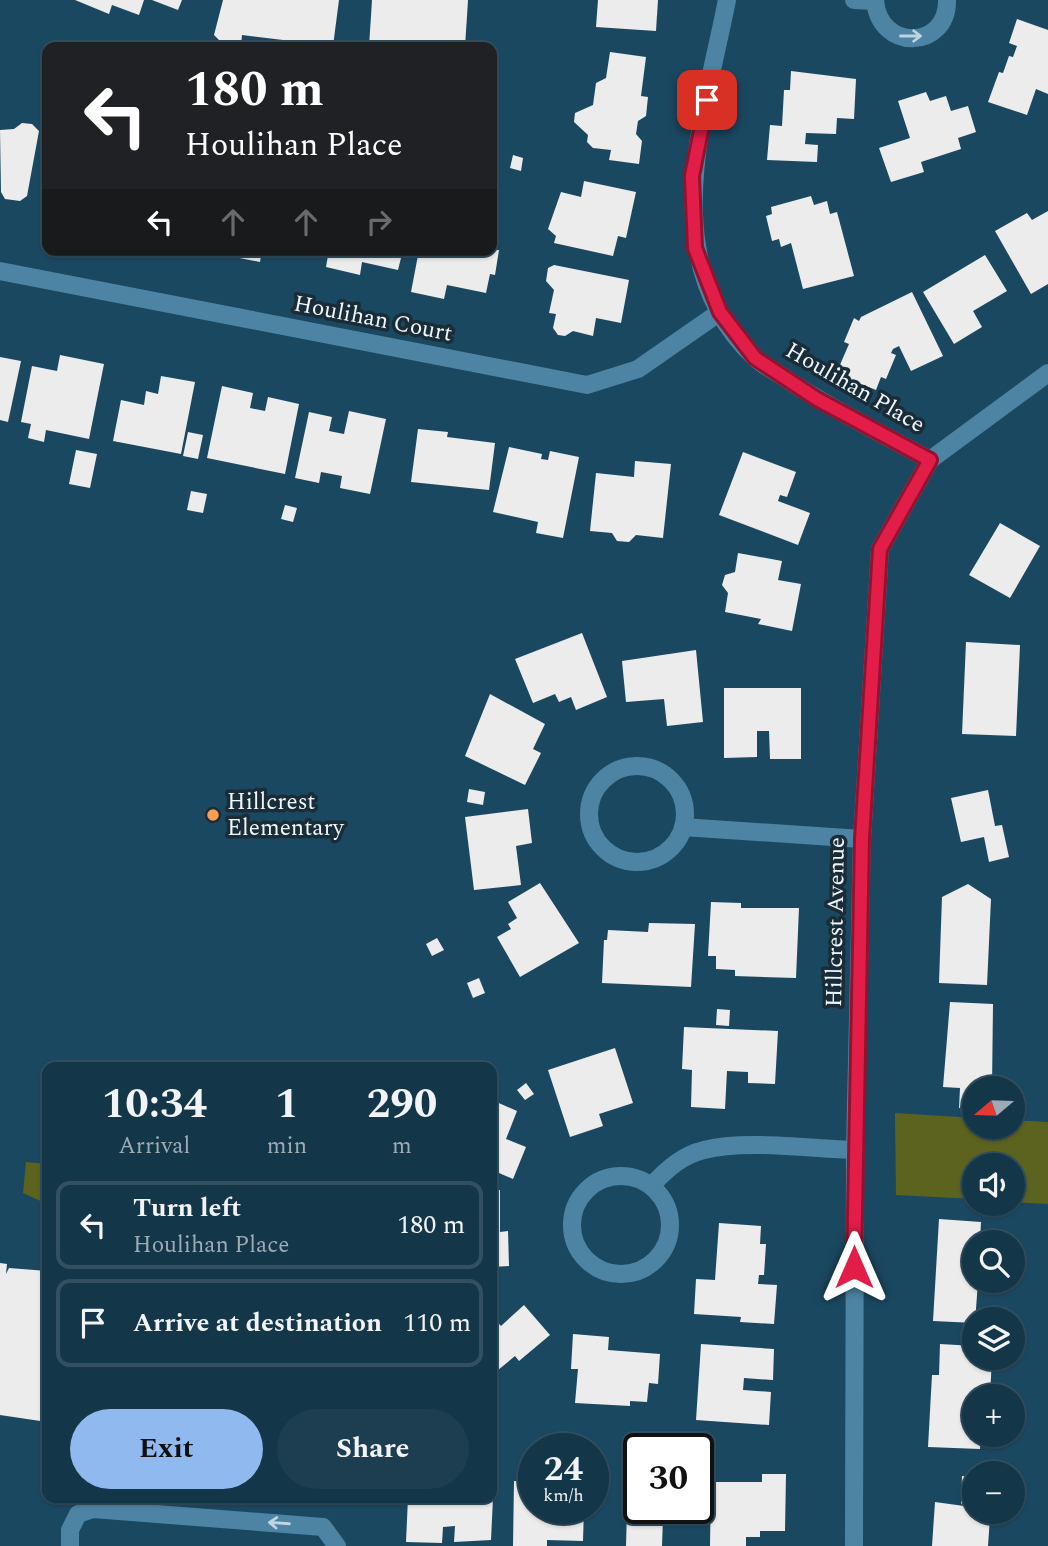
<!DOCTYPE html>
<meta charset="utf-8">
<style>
:root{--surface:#143649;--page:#1d3e50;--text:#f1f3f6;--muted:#9dabb4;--line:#335061;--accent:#90b9f0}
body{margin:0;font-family:Spectral,serif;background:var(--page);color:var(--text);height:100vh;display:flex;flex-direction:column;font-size:26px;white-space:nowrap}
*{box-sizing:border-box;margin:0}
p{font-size:23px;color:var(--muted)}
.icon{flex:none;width:38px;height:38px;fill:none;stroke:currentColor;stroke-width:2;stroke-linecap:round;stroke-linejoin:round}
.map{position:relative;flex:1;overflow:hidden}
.panel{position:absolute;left:42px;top:1062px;width:455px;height:441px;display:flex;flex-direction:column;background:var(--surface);border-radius:14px;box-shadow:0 2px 5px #0004,0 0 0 2px var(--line)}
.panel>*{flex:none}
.hud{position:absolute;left:42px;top:42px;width:455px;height:214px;border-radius:14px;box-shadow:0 2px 5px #0004,0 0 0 2px var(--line);background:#202124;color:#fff;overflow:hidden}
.needle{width:46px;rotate:251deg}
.buttons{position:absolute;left:962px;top:1076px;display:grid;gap:14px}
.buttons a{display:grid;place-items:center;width:63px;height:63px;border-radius:50%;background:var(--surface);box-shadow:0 2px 5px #0004,0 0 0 2px var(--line);font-size:35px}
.speed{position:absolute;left:518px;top:1433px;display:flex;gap:14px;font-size:35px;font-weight:700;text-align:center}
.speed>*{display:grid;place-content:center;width:91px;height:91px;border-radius:50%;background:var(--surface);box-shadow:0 2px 5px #0004,0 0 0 2px var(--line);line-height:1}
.speed small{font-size:18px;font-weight:400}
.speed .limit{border:4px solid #111;border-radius:10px;background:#fff;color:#111}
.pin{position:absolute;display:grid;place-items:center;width:60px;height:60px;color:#fff;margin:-30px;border-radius:14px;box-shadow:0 4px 10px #0006}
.me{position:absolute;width:77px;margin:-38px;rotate:0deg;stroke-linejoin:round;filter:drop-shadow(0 0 5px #0008)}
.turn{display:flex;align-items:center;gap:24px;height:147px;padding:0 28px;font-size:32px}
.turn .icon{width:91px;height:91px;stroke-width:2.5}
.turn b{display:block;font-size:49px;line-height:60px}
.lanes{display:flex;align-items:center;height:66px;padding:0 28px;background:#0003;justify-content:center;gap:35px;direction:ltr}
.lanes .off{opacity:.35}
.eta{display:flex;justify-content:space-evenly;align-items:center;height:119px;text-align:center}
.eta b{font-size:42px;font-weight:700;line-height:49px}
.button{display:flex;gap:14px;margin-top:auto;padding:14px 28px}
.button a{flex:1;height:80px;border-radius:42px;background:var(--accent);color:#111;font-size:28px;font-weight:700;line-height:80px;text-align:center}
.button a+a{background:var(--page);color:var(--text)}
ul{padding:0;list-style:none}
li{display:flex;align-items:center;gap:21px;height:88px;margin:0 14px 10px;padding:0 14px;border:4px solid var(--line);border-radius:14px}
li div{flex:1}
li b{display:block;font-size:26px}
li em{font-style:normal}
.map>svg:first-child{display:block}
</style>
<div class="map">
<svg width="1048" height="1546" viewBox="0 0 1048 1546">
<rect width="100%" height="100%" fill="#1b4861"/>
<g fill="#5c631f">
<polygon points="895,1113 975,1118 975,1127 1013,1127 1013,1120 1048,1122 1048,1204 1013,1202 1013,1166 975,1166 975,1199 896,1195"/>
<polygon points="26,1162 47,1164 47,1204 23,1193"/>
</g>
<g fill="#ececec">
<polygon points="75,0 144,0 139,15 112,5 109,14"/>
<polygon points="152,0 182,0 178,10"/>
<polygon points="223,0 339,0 333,46 242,35 241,45 222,43 214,35"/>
<polygon points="372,0 468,0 465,47 369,47"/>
<polygon points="598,0 658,0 656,31 596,27"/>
<polygon points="1017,19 1048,30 1048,94 1036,89 1027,115 988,102 999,72 1003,73 1009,56 1013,57 1017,46 1009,43"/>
<polygon points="610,52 646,57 641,96 648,97 646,116 638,121 636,134 642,141 639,164 609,160 611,150 593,148 587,142 588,135 574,122 575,113 593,105 596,83 606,78"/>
<polygon points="791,71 856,79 854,119 837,118 836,134 806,133 805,144 818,145 817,162 767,160 770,125 782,126 784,90 790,90"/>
<polygon points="926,92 930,101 946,96 951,111 968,106 976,132 958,138 961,149 921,162 924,172 891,182 879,148 910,138 898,101"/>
<polygon points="22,123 32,124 39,131 27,196 20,201 5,199 1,192 0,130 14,129"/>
<polygon points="513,155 523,158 521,171 510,168"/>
<polygon points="584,181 636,192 626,238 618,236 613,256 554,243 556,236 548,229 561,192 581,197"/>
<polygon points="811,196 814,205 827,201 830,214 837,212 854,276 803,289 791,243 781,247 779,239 772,241 766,216 772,214 771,207"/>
<polygon points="1048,211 1048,284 1031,294 995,231 1027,213 1032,220"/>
<polygon points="492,238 497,239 495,250 499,250 495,275 490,274 486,293 447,285 444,299 411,292 419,250 492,250"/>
<polygon points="225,250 262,250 260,262 224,255"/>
<polygon points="329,250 403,250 398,270 362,262 360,275 326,267"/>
<polygon points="985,255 1007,291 973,311 982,327 954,344 923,292"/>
<polygon points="554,265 629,280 621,323 596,318 593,336 573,331 565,336 558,335 553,328 556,314 549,313 554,290 546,281 548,268"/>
<polygon points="912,292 943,356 911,371 899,346 893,349 891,353 896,355 886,379 881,377 876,390 836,374 849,344 844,342 854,318 859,321 861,317"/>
<polygon points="60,355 104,364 89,439 46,430 44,442 28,438 31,424 21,422 32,366 57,371"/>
<polygon points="0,357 21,361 8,422 0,420"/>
<polygon points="161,376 195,382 181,454 113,441 121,400 144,405 146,391 158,394"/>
<polygon points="222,386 253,393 250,408 265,411 268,397 299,404 285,474 207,458"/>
<polygon points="349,411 386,419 370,494 340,488 342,476 321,472 319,483 295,478 309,412 332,417 329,431 344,434"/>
<polygon points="418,429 448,432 447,437 495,443 489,490 411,482"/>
<polygon points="188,432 203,435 198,459 183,456"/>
<polygon points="509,447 542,454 541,459 548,460 550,451 579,457 563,538 536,533 538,522 493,512"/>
<polygon points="76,450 97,454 90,488 69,484"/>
<polygon points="743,452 796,472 787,497 780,495 778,501 810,513 798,545 719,515"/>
<polygon points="635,461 671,464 663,538 636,535 629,542 617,541 612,533 590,531 596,473 634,477"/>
<polygon points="191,491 207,494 203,513 187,510"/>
<polygon points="285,505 297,508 293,522 281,519"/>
<polygon points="1000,523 1040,546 1010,598 969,575"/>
<polygon points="738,553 782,561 778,580 801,584 792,631 758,624 761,619 725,612 728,593 722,585 725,575 735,572"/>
<polygon points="582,633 607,697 576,710 571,697 559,702 555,694 533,703 515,659"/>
<polygon points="966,642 1020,645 1016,736 962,734"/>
<polygon points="696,650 703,722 667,726 664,699 626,702 622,661"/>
<polygon points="724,688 801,688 801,759 770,759 769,731 757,731 757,757 724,758"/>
<polygon points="490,694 545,724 533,749 541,753 525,785 465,756"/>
<polygon points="469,789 485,792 483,805 467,802"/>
<polygon points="988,790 995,826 1002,825 1009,857 989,862 984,837 961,842 951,798"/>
<polygon points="528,809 532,843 516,846 521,885 474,890 465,817"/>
<polygon points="540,883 579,943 520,977 497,937 511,929 508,924 517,918 508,902"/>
<polygon points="968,884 991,899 987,985 939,983 942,897"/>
<polygon points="711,902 741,903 741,908 799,908 796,978 735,976 735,970 716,969 716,956 708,956"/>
<polygon points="649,923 695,924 691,987 602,983 604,940 607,940 608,930 648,932"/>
<polygon points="437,938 444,950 432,956 426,944"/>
<polygon points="479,978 485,993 473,998 467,983"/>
<polygon points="950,1002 993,1004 992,1088 975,1088 975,1109 959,1108 960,1088 943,1087"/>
<polygon points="717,1009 730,1010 729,1026 716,1025"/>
<polygon points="684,1027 778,1031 775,1084 748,1083 748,1072 727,1071 725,1109 691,1107 692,1070 682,1069"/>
<polygon points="615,1048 633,1103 599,1114 603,1126 570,1137 548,1070"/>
<polygon points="526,1083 534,1094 525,1100 517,1090"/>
<polygon points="492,1100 517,1111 506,1139 526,1147 513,1179 492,1170"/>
<polygon points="492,1190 500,1190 500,1232 508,1231 509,1266 492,1267"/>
<polygon points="939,1219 981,1222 980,1242 975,1242 975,1281 978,1281 975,1323 933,1321"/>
<polygon points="719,1223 761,1226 760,1244 766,1244 764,1275 759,1275 758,1284 777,1285 774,1324 740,1322 741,1317 694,1314 696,1279 715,1280"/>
<polygon points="0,1263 7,1264 6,1274 9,1268 47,1271 47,1422 0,1415"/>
<polygon points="524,1305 550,1335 519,1361 515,1356 492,1375 492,1316 501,1326"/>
<polygon points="573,1334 609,1337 608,1350 660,1354 658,1384 649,1383 647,1402 630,1401 630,1406 575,1403 578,1369 571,1369"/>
<polygon points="701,1344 774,1349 773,1380 744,1378 743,1390 771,1392 769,1425 696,1420"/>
<polygon points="940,1344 975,1346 975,1358 992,1358 990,1396 975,1396 975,1435 981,1435 980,1449 928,1447 932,1375 939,1375"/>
<polygon points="762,1474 786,1474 785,1531 760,1531 760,1537 746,1537 746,1546 710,1546 711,1482 762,1482"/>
<polygon points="628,1476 639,1476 639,1508 690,1508 690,1520 663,1518 662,1546 626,1546"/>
<polygon points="962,1476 975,1477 975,1512 996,1512 996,1517 990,1517 988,1546 932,1546 935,1502 964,1506 961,1503"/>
<polygon points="514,1481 534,1482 534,1508 584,1508 583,1541 547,1540 547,1546 513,1546"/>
<polygon points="408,1498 493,1498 491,1540 454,1542 455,1526 443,1527 442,1543 406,1542"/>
</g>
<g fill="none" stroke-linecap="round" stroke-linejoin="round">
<g stroke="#4d83a3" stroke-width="18">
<path d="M727 0C704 117 653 262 755 358 765 367 780 374 791 382 835 411 883 434 930 460"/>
<polyline points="854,0 875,1"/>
<path d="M875 0C879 52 948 50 947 0"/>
<polyline points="0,271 587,385 638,369 720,312"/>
<circle cx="637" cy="814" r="48"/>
<polyline points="683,827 862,839"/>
<circle cx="621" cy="1225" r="49"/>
<path d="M651 1186C666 1170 682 1155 704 1150 744 1139 812 1149 855 1150"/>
<polyline points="70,1546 70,1530 78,1514 93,1509 323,1527 337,1546"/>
<polyline points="854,1546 855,1150 862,839 880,549 930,460 1048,373"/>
</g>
</g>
<defs><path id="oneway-shaft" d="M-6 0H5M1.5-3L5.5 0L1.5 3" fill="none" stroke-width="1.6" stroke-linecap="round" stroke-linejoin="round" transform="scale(1.75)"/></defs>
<g stroke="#bdd4e1">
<use href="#oneway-shaft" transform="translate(911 36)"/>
<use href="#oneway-shaft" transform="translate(279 1523) rotate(-176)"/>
</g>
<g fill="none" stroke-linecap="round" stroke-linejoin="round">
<g stroke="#92132f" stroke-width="18">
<polyline id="route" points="707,100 692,176 695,248 720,312 755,358 817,399 930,460 880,549 862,839 854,1267"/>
</g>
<use href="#route" stroke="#e11d48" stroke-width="12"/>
</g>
<circle fill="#fd9c55" stroke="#1a2c37" stroke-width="2.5" cx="213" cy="815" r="7"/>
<g text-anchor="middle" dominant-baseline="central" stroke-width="7" stroke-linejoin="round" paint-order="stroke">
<g font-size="23" fill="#edf7fc" stroke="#1a2c37">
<text transform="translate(373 319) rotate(11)">Houlihan Court</text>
<text transform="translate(855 388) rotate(30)">Houlihan Place</text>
<text transform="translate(836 922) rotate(-89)">Hillcrest Avenue</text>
</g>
<g font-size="23" fill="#edf7fc" stroke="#1a2c37" text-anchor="start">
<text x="227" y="802">Hillcrest<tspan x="227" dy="26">Elementary</tspan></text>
</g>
</g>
</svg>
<div class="buttons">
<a><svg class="needle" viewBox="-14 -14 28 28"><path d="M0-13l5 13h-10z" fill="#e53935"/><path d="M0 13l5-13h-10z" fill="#9dabb4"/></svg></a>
<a><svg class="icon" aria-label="sound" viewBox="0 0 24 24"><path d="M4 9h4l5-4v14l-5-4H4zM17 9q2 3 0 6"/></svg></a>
<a><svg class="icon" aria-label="search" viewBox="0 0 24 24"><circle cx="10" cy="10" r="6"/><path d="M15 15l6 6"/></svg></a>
<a><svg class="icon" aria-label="layers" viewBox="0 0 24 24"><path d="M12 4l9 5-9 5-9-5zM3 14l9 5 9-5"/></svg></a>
<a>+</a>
<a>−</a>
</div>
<div class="speed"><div>24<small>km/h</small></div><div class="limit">30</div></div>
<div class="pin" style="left:707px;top:100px;background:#d93025"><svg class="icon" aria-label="arrive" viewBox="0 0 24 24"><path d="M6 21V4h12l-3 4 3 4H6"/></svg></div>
<svg class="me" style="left:854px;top:1267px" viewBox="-20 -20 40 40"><path d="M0-17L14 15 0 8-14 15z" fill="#e11d48" stroke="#fff" stroke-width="4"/></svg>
<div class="hud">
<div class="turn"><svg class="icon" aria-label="left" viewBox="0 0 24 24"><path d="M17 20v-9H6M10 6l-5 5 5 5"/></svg><div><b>180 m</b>Houlihan Place</div></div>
<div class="lanes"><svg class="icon" aria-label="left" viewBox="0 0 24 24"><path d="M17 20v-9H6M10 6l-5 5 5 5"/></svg><svg class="icon off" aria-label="ahead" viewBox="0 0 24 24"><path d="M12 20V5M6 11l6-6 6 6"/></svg><svg class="icon off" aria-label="ahead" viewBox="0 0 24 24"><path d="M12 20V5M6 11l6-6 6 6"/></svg><svg class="icon off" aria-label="right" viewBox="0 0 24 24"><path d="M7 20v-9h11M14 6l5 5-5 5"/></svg></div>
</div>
<section class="panel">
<div class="eta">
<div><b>10:34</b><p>Arrival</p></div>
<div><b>1</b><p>min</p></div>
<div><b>290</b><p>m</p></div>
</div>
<ul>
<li><svg class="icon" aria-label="left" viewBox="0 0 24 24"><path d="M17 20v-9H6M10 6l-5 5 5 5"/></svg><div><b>Turn left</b><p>Houlihan Place</p></div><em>180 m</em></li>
<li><svg class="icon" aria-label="arrive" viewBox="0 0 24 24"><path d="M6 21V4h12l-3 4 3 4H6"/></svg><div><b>Arrive at destination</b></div><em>110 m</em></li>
</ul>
<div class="button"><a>Exit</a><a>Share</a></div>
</section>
</div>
